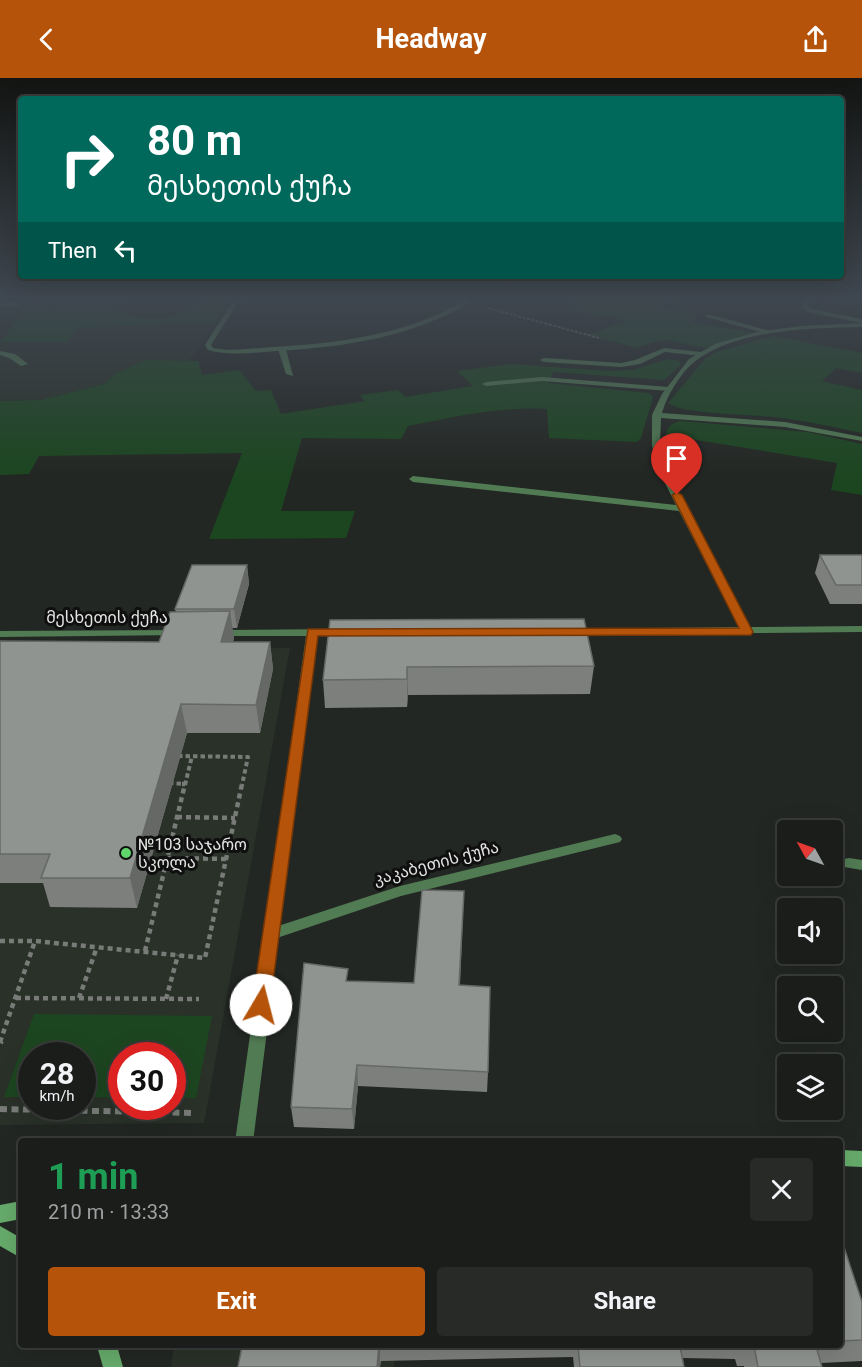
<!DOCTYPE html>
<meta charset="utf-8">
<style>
:root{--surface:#1a1d1a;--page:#272a27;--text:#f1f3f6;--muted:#9fa2a2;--line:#383b39;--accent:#b45309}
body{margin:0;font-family:Roboto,"Noto Sans Georgian",sans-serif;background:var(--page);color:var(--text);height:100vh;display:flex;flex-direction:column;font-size:22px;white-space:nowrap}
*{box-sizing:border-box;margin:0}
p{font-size:20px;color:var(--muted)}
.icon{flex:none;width:33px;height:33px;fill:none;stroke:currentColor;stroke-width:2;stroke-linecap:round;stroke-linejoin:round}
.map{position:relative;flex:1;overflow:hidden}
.details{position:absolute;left:18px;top:1060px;width:825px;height:210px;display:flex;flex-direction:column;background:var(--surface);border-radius:6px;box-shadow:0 6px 24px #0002,0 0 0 2px var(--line)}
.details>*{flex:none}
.hud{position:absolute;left:18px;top:18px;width:826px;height:183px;border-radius:6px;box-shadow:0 6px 24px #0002,0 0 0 2px var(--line);background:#00695c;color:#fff;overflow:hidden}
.needle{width:39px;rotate:310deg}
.fabs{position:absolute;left:777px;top:742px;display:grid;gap:12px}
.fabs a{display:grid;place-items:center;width:66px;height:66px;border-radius:6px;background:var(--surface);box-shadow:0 6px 24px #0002,0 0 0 2px var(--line);font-size:30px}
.speed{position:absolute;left:18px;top:964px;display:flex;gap:12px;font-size:30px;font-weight:700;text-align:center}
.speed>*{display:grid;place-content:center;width:78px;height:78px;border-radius:50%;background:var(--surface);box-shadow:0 6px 24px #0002,0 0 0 2px var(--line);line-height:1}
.speed small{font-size:15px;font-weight:400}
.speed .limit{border:9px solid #d22;background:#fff;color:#111}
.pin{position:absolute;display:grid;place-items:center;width:51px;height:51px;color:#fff;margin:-62px -26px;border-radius:50% 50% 50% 0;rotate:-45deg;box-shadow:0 0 6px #0007}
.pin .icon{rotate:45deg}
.me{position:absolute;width:66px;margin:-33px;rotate:8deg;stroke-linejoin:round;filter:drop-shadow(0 0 4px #0008)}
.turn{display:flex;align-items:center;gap:21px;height:126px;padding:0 30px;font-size:27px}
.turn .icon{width:78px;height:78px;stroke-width:2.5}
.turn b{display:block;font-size:42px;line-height:51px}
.then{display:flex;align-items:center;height:57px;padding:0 30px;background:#0003;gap:12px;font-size:22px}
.round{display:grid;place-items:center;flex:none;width:63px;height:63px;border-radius:6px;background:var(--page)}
.summary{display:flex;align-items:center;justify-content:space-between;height:102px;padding:0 30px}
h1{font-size:36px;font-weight:700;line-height:45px;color:#1e9e55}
.primary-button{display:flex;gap:12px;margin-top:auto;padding:12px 30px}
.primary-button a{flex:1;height:69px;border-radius:6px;background:var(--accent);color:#fff;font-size:24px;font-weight:700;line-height:69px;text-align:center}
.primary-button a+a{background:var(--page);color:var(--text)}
header{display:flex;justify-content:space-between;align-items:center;height:78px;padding:0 30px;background:var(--accent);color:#fff;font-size:27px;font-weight:700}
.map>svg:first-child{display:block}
</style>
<header><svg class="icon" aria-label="back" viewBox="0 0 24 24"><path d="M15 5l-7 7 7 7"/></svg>Headway<svg class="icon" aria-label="share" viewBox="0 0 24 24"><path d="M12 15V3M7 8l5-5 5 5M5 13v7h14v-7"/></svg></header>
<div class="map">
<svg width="862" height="1289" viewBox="0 0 862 1289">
<rect width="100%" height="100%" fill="#232723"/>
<g fill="#293129" fill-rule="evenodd">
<polygon points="0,218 125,218 116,233 23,234 0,262"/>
<polygon points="216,244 189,283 146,282 117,295 104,306 41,322 0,323 0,264 67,264 79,250"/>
<path d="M290 570 204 1045 0 1047V573ZM32 978H82V1029H32ZM122 978H172V1029H122Z"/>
<polygon points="174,1268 396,1268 394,1289 171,1289"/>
</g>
<g fill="#1c4620">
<polygon points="204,218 233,218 216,244 79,250 67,264 0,264 23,234 116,233 143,240 167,240 193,231"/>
<polygon points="572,218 688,218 658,227 699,238 690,244 757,255 705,270 667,262 656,263 637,270 588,257 626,243 614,239 571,233"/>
<path d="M774 258 862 275V295L836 290 822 303 862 312V355C833 349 804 342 774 339 749 336 685 337 668 325L706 280 716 274Z"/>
<path d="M668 281 679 283 681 287 664 302 554 294 548 305 649 315 653 319 641 360 637 364 549 360 547 331C500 328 455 339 408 348L401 361 302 360 281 433H355L346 460 209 461 242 375 39 378 29 396 0 397V323L41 322 104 306 117 295 146 282 198 283 202 297 239 292 256 313 271 312 281 336 365 323 360 317 398 312 405 319 473 308 457 293 511 286 606 293 633 292Z"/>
<path d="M681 343 808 354 862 366V417L831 412 837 385 666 357C667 348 672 345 681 343Z"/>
<polygon points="34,936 212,938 196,1020 173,1020 172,978 122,978 121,1020 83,1019 82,978 32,978 31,1019 4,1019"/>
</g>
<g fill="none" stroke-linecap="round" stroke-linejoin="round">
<polyline stroke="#787b78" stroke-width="2" stroke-dasharray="3 1.5" stroke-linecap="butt" points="488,230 599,260"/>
<g stroke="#787b78" stroke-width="4" stroke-dasharray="4.5 3" stroke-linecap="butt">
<polyline points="178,678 248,679 242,707"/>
<polyline points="169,705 185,706"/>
<polyline points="185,707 192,678"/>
</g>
<g stroke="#787b78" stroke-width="4.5" stroke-dasharray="5 4" stroke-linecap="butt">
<polyline points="182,706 185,706"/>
<polyline points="177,739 235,740"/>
<polyline points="167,780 226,781"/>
<polyline points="0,863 35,863 205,880 242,706"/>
<polyline points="145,873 185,706"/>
<polyline points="16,920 199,921"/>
<polyline points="79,920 97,869"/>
<polyline points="166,921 178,877"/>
<polyline points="0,964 35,863"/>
</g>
<g stroke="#787b78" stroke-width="6" stroke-dasharray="7 4.5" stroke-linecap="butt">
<polyline points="0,965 1,963"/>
<polyline points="0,1031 195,1035"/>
</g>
<g fill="#517b53" fill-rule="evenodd">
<polygon points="807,219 810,221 808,229 812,231 862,241 862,245 808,234 802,230 804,221"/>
<polygon points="0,224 19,224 22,226 19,228 0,228"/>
<polygon points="708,236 770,253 771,254 768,256 706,239 705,238"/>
<polygon points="282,269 286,271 293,298 286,296 278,271"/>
<polygon points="664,270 701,274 705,276 701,278 665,274 640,286 621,289 544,284 540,282 544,280 621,285 635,282"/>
<polygon points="0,273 15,276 28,286 21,288 9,280 0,277"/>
<polygon points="542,299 669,309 673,311 669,313 542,303 486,308 482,306 486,304"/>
<polygon points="615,756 620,758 622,761 620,764 401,818 271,862 266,860 264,856 266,852 400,808"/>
</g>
<g fill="#517b53" fill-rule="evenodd">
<path d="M236 218H242L211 267 213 270C232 274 253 270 273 269 340 265 405 257 464 223L465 218H471L469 225C410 260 343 269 276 273 253 275 230 278 208 272L205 267Z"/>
<path d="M862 245V249C813 250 743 251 701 279 683 290 668 315 662 335L785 344 862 359V363L785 349 661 340 660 367 665 389 750 549 862 548V554L751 555 747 557 743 555 568 556 567 554 572 551 739 549 679 433 413 404 409 401 413 398 676 427 657 389 652 367V337L662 316 689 281 715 266 757 254 801 248Z"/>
<polygon points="345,551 349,552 350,554 349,556 317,557 253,1064 235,1064 306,558 218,558 213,555 218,552"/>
<polygon points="177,552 182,555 181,557 0,559 0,553"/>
<polygon points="849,780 862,782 862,792 844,789 842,785 844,781"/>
</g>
<g fill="#66ab6b" fill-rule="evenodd">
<polygon points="840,1072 862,1073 862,1089 840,1088"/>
<polygon points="21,1123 21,1141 0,1145 0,1127"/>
<polygon points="0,1148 21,1160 21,1180 0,1168"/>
<polygon points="97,1268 117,1268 123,1289 103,1289"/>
</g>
</g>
<g fill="#7c7f7c">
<polygon points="820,477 862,477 862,526 830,526 815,495"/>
<polygon points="247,487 249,506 237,550 232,550 234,560 233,564 270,564 273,591 260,655 187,655 137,830 50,829 43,805 0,805 0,563 159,564 176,534 175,531"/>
<polygon points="330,542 594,588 590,616 408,617 407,629 325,630 323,602"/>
<polygon points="464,813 460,907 488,994 487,1014 358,1008 354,1051 294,1049 291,1029 414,905"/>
<polygon points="840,1157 862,1224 862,1283 821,1285 822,1289 744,1289 744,1288 737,1288 735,1281 683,1280 684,1289 574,1289 573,1279 381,1283 380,1289 238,1289 242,1268 840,1268"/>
</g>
<g fill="#656865">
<polygon points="247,487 249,506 237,550 234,531"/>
<polygon points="230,533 234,560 225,591 221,564"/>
<polygon points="270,564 273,591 260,655 256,627"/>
<polygon points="407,589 408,617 407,629"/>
<polygon points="181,626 187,655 137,830 130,800"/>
<polygon points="357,987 358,1008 354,1051 352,1031"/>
<polygon points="379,1268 380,1268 380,1289 377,1289"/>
</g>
<g fill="#909490" stroke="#656865" stroke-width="1.5">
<polygon points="820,477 862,477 862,507 836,507"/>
<polygon points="192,487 247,487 234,531 175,531"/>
<polygon points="230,533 221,564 270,564 256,627 181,626 130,800 41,800 50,776 0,776 0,563 159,564 170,534"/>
<polygon points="584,541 594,588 407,589 407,601 323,602 330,542"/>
<polygon points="422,812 464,813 459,907 490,909 488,994 357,987 352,1031 291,1029 304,885 348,891 346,903 414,905"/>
<polygon points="840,1157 862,1224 862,1262 840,1263"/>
<polygon points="242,1268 379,1268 377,1289 238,1289"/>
<polygon points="578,1268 680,1268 684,1289 580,1289"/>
<polygon points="754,1268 816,1268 822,1289 758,1289"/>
</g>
<linearGradient id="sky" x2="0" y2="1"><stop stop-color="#131513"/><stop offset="0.55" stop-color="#3f4750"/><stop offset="1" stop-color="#3f4750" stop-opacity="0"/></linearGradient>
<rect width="862" height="398" fill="url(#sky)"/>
<polygon fill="#b45309" stroke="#753606" stroke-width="1.5" points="677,414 682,417 753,554 751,557 318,558 270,927 267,932 261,934 255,932 252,927 308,551 739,550 672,417"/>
<circle fill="#5fd56b" stroke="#0e0f0e" stroke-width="2" cx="126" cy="775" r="6"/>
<g text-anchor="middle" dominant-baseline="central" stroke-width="6" stroke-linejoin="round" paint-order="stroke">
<g font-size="16" fill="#e5e7e5" stroke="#0e0f0e">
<text x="107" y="539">მესხეთის ქუჩა</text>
<text transform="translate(436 785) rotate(-15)">კაკაბეთის ქუჩა</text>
</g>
<g font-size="16" fill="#e5e7e5" stroke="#0e0f0e" text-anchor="start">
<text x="138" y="766">№103 საჯარო<tspan x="138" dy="18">სკოლა</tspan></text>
</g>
</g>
</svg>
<div class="fabs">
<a><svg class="needle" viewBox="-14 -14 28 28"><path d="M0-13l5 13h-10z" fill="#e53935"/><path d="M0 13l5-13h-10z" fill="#9fa2a2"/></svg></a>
<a><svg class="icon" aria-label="sound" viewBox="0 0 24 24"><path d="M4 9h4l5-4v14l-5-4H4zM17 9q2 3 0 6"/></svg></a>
<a><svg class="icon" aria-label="search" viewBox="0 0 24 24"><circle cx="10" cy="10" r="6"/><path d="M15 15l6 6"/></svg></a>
<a><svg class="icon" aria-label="layers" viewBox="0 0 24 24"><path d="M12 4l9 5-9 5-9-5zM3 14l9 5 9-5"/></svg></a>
</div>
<div class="speed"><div>28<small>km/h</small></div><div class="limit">30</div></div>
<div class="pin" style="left:677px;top:417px;background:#d93025"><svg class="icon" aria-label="arrive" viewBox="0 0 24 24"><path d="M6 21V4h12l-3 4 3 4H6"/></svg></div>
<svg class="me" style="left:261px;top:927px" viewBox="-20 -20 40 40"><circle r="19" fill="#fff"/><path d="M0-13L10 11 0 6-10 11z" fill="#b45309"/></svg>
<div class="hud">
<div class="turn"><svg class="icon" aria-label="right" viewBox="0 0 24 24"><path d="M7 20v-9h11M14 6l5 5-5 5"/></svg><div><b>80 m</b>მესხეთის ქუჩა</div></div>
<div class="then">Then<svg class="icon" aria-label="left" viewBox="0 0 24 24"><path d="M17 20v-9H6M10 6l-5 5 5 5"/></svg></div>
</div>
<section class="details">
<div class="summary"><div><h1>1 min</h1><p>210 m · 13:33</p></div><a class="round"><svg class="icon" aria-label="close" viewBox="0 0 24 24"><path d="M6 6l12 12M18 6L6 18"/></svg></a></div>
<div class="primary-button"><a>Exit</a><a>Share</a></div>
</section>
</div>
